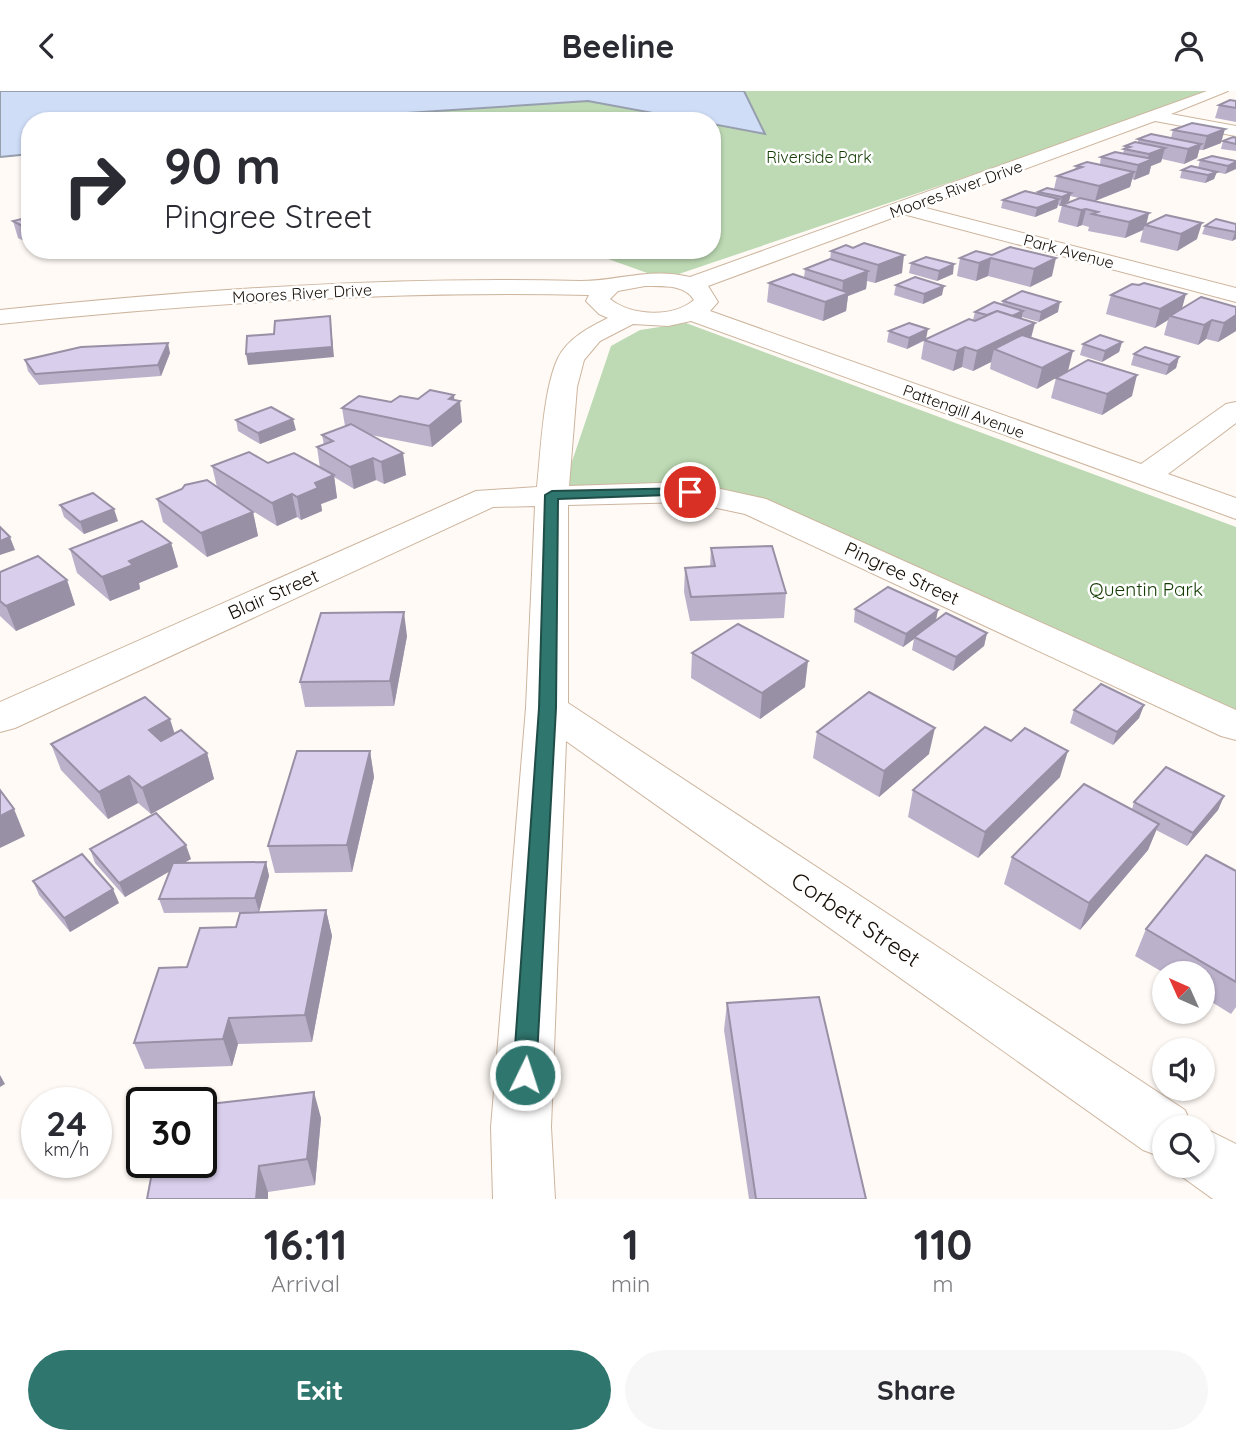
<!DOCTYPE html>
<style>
:root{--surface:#fff;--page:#f7f7f7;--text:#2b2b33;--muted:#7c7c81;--accent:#2f766e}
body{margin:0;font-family:Quicksand,sans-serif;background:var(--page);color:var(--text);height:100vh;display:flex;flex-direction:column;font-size:26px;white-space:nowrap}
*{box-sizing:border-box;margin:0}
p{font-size:23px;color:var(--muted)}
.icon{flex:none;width:38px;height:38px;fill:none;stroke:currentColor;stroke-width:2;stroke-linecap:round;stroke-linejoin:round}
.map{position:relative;height:1108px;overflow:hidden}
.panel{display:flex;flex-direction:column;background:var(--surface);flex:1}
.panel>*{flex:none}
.hud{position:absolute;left:21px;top:21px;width:700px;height:147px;border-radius:28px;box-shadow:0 2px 5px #0004;background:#fff;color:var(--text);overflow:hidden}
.needle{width:46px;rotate:315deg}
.controls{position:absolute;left:1152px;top:870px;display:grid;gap:14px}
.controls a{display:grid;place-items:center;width:63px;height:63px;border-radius:50%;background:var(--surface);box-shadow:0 2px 5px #0004;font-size:35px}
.speed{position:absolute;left:21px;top:996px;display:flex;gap:14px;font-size:35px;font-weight:700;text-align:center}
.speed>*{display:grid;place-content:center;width:91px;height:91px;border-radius:50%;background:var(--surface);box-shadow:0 2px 5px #0004;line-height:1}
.speed small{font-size:18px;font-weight:400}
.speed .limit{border:4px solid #111;border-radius:10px;background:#fff;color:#111}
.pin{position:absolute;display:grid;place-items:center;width:60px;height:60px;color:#fff;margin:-30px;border:4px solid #fff;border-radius:50%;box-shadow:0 2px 7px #0007}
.me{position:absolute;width:77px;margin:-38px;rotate:4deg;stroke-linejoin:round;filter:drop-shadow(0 0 5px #0008)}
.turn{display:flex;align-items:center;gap:24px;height:147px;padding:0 28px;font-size:32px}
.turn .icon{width:91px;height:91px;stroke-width:2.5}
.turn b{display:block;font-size:49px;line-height:60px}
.eta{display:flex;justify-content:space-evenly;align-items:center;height:119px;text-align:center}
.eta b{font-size:42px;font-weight:700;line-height:49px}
.action{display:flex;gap:14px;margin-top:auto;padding:14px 28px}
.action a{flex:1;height:80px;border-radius:42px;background:var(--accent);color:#fff;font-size:28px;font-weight:700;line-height:80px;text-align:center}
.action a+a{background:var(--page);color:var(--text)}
header{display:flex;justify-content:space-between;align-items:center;height:91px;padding:0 28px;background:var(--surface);font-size:32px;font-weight:700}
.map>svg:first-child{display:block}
</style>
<header><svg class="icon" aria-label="back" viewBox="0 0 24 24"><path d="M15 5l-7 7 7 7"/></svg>Beeline<svg class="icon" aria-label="person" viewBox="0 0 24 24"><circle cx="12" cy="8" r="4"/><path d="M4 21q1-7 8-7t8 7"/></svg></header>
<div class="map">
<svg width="1236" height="1108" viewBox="0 0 1236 1108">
<rect width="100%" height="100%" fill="#fffaf5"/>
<g fill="#bddab4">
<polygon points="743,0 1209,0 1152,23 664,188 583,159 712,159 712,33 757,41"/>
<polygon points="588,10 691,30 286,30"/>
<polygon points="686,232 1236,436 1236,639 769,422 685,403 561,403 611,255 640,239"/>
</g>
<polygon fill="#cfddf7" stroke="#979fae" stroke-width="2" points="0,0 744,0 765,43 712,33 712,30 696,30 588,10 284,30 30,30 30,63 0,66"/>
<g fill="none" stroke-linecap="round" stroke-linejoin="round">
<g stroke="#cdb59e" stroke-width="2">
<g id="minor">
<path d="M1207 0H1228L1171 23 1236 35V45L1155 30 922 116 1236 197V211L903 123 708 195 718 211 710 220 1141 373 1226 313 1236 311V332L1168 383 1236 407V428L691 230 668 235 633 233 600 250 584 269 577 296 569 395 689 391 766 408 1236 619V649L1221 645 745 423 689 411 568 414V612L1185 1019 1192 1036H1164V1067L1143 1059 566 650 551 1036 555 1108H493L491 1036 526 617 535 415 493 416 15 637 0 641V611L476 400 537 396C541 360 543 299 558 267 568 247 590 236 608 227L599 223 586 210 589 204C391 199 196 213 0 233V219C193 199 386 185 580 190 619 190 649 176 690 186ZM645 195C661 195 685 193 694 209 673 227 631 225 610 208L618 200Z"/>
<polygon points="1202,1036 1236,1053 1236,1108 1213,1108 1181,1085 1176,1074 1202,1074"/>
</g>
</g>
<use href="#minor" fill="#fff" fill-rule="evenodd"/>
</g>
<g fill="#bbb1cb">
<polygon points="1236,10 1236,31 1215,27 1219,14"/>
<polygon points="1192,32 1221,52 1203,59 1199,59 1197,67 1184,73 1162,68 1161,71 1151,75 1149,83 1134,89 1132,88 1130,96 1095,110 1146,134 1166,124 1197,148 1177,160 1140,151 1143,139 1125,147 1088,140 1089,136 1082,134 1077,136 1058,131 1062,114 1088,109 1070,105 1069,110 1060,115 1058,114 1057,117 1035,126 1001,117 1003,109 1037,103 1038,101 1054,98 1057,85 1075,78 1076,75 1100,73 1101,66 1123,62 1125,55 1138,51 1138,48 1171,47 1173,39"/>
<polygon points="1236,47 1236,60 1221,58 1223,50"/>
<polygon points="1200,69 1236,70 1225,83 1216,81 1214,88 1205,92 1180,87 1182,79 1198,77"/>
<polygon points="30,126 30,153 18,147 13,130"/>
<polygon points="1236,133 1236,148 1232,150 1202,143 1205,135"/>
<polygon points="831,160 902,182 875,192 867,190 866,198 848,205 846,220 823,230 767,211 769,192 804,187 805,178 830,169"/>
<polygon points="992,164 1052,185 1030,196 988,185 976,190 957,185 960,167"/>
<polygon points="911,172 953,183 937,190 909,182"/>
<polygon points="896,194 942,204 923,213 894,204"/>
<polygon points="1111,204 1182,218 1236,216 1236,240 1218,251 1206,248 1198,254 1164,244 1168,229 1155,237 1106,223"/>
<polygon points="1003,210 1058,221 1039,231 1022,226 1022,228 1031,247 1073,260 1037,298 990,278 991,271 973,280 962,276 953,280 921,268 924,250 907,258 887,251 889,240 927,247 973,229 975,221 1002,213"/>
<polygon points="1122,251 1119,261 1102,271 1080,264 1083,253"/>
<polygon points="170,262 161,285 39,294 28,280 25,269"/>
<polygon points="1134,263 1179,266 1176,277 1166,284 1131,274"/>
<polygon points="1056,287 1132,305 1102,324 1051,307"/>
<polygon points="418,308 454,308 462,331 432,356 371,344 406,384 384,393 376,389 354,398 334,386 337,407 321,413 322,420 301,429 297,426 277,435 229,405 253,421 258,445 207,466 163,431 157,408 217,396 212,375 268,372 320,377 317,356 324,354 322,344 345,335 342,317"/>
<polygon points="236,329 296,339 260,353 238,340"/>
<polygon points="60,414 118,430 84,443 64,426"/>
<polygon points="171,452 178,476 139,492 140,498 110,510 77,482 70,458"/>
<polygon points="711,457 786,502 784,527 690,530 684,501 685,477 710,476"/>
<polygon points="0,481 67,489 75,514 16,540 0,525"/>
<polygon points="855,518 938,519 936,530 987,542 984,555 953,580 912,559 914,548 903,556 854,531"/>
<polygon points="407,545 394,615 305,616 300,591"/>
<polygon points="692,562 805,596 760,628 691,587"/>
<polygon points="1144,614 1139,627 1113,654 1070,632 1074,619"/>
<polygon points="817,641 929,663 879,706 813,667"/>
<polygon points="175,642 207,662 214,688 151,723 138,712 108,728 61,679 51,653"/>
<polygon points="1011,650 1060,686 978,767 908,726 913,699"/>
<polygon points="370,660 374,686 352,781 275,782 268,755"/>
<polygon points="1224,705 1218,719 1187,755 1156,739 1148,759 1080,839 1004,793 1012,766 1132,718 1134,711"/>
<polygon points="90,758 191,768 183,772 266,771 269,785 259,821 164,822 159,808 170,780 125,806 95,772"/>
<polygon points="1236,780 1236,916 1231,923 1202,905 1202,882 1164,882 1135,865 1146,838"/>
<polygon points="33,790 119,812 70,841 39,804"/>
<polygon points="326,819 332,845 312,951 238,953 232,975 145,978 134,952 187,876 236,836"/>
<polygon points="727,912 866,1108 749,1108 724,939"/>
<polygon points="321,1027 315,1094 268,1101 154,1071"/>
</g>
<g fill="#9890a5">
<polygon points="1225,38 1221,52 1203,59 1207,45"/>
<polygon points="1201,53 1197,67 1184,73 1188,58"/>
<polygon points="1165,57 1161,71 1151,75 1149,83 1134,89 1138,74 1147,70 1149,63"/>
<polygon points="1236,71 1236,78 1225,83 1228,75"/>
<polygon points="1134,81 1130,96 1095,110 1099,95"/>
<polygon points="1217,81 1214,88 1205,92 1208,84"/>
<polygon points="1071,102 1069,110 1060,115 1062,106"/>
<polygon points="1059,108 1057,117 1035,126 1037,117"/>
<polygon points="1086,118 1082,134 1077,136 1081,119"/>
<polygon points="1149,122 1146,135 1145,134 1143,139 1125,147 1129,131"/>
<polygon points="1202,132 1197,148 1177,160 1181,143"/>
<polygon points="1235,141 1236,141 1236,148 1232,150"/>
<polygon points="904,164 902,182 875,192 878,174"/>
<polygon points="991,167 988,185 976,190 979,172"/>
<polygon points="1056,167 1052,185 1030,196 1034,178"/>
<polygon points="954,173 953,183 937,190 939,180"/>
<polygon points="868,180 866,198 848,205 846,220 823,230 825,211 842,205 843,190"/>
<polygon points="944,195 942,204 923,213 924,203"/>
<polygon points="1186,203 1181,221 1170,225 1168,229 1155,237 1160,218"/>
<polygon points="1060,211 1058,221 1039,231 1041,221"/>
<polygon points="1023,220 1021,230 1004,229"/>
<polygon points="1236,224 1236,240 1218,251 1224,232"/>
<polygon points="330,225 334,266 248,274 246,263"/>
<polygon points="1212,229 1206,248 1198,254 1204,234"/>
<polygon points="1035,232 1030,251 994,258 991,271 973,280 977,260"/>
<polygon points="928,238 926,248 907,258 909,247"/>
<polygon points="1122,251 1119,261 1102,271 1105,260"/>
<polygon points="168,252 170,262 161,285 158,274"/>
<polygon points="965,256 962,276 953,280 957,260"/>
<polygon points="1073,260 1068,280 1037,298 1042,277"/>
<polygon points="1179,266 1176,277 1166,284 1169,274"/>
<polygon points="1137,284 1132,305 1102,324 1107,303"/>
<polygon points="454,304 455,314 460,310 462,331 432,356 429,335 449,308"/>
<polygon points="293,328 296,339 260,353 258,342"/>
<polygon points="403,362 406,384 384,393 381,371"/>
<polygon points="373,367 376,389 354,398 350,376"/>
<polygon points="334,384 337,407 321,413 322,420 301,429 297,406 315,392"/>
<polygon points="292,403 297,426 277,435 272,412"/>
<polygon points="114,418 118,430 84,443 80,431"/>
<polygon points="253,421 258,445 207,466 201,442"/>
<polygon points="10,446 15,459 0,464 0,450"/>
<polygon points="171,452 178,476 139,492 140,498 110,510 102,486 129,470"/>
<polygon points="67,489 75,514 16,540 6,515"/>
<polygon points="938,519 935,532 914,546 914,548 903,556 906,543"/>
<polygon points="404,521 407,545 394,615 390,590"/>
<polygon points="987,542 984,555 953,580 956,566"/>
<polygon points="808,570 805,596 760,628 762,602"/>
<polygon points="1144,614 1139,627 1113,654 1117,641"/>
<polygon points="170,628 178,653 157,665 149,639"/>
<polygon points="935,637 929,663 879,706 884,680"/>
<polygon points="370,660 374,686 352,781 347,754"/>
<polygon points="1068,660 1060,686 978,767 985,741"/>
<polygon points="207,662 214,688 151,723 142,697"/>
<polygon points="129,685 138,712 108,728 99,701"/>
<polygon points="1224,705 1218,719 1187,755 1193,742"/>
<polygon points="14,718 25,745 0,757 0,725"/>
<polygon points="1159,733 1148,759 1080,839 1089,812"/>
<polygon points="186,754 191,768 125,806 119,792"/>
<polygon points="266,771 269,785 259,821 255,807"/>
<polygon points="113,798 119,812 70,841 64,827"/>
<polygon points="326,819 332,845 312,951 305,924"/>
<polygon points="229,927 238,953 232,975 223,948"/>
<polygon points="0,984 5,993 0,996"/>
<polygon points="314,1001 321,1027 315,1094 307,1068"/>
<polygon points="259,1075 268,1101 268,1108 256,1108"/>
</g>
<g fill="#d9ceec" stroke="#9890a5" stroke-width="2">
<polygon points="1230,9 1236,10 1236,17 1219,14"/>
<polygon points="1192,32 1225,38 1207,45 1173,39"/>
<polygon points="1151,43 1201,53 1188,58 1138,48"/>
<polygon points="1233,46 1236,47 1236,53 1223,50"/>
<polygon points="1135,51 1165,57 1149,63 1124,58 1130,56 1125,55"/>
<polygon points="1115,61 1153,68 1138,74 1101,66"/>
<polygon points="1212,65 1236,70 1236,71 1228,75 1200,69"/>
<polygon points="1087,71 1134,81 1099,95 1057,85 1082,76 1076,75"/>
<polygon points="1191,75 1217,81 1208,84 1182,79"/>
<polygon points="1047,97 1071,102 1062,106 1038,101"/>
<polygon points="1025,100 1059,108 1037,117 1003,109"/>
<polygon points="1080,107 1149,122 1129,131 1092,123 1098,121 1086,118 1081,119 1062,114"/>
<polygon points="1166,124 1202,132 1181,143 1145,134"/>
<polygon points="30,126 30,139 13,130"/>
<polygon points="1216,128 1236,133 1236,141 1205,135"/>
<polygon points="864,152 904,164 878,174 831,160 846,154 853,157"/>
<polygon points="1010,156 1056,167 1034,178 991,167 979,172 960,167 976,160 992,164"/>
<polygon points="926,166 954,173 939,180 911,172"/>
<polygon points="830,168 868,180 843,190 805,178"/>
<polygon points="793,183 849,202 825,211 769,192"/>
<polygon points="915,186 944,195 924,203 896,194"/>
<polygon points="1144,192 1186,203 1160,218 1111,204 1132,193 1139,194"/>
<polygon points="1022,200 1060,211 1041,221 1003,210"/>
<polygon points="1201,206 1236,216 1236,224 1224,232 1212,229 1204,234 1170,225"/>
<polygon points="994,211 1023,220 1012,225 997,220 987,224 975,221"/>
<polygon points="997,220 1035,232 977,260 965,256 957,260 924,249 969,228 975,230"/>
<polygon points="330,225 332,256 246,263 247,245 274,243 275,230"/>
<polygon points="909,232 928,238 909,247 889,240"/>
<polygon points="1022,244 1073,260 1042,277 994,258"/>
<polygon points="1100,244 1122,251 1105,260 1083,253"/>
<polygon points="168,252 158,274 35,283 25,269 81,256"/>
<polygon points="1145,256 1179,266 1169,274 1134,263"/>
<polygon points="1088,269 1137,284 1107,303 1056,287"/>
<polygon points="430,299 454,304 449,308 460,310 429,335 342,317 359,305 391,311 400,305 418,308"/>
<polygon points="271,316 293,328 258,342 236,329"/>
<polygon points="351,333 403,362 381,371 373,367 350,376 317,356 333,350 322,344"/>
<polygon points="249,361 268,372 294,362 334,384 315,392 318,397 297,406 292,403 272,412 212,375"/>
<polygon points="207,389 253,421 201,442 157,408 182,398 185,394"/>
<polygon points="93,402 114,418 80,431 60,414"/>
<polygon points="142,430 171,452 129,470 133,474 102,486 70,458"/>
<polygon points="0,436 10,446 0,450"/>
<polygon points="772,455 786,502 691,506 685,477 715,475 711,457"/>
<polygon points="38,465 67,489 6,515 0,510 0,481"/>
<polygon points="888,496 938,519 906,543 855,518"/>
<polygon points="404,521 390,590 300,591 321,522"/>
<polygon points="946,522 987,542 956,566 914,546"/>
<polygon points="738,533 808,570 762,602 692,562"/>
<polygon points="1101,593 1144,614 1117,641 1074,619"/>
<polygon points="869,601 935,637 884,680 817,641"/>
<polygon points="145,606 170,628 149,639 161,650 181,639 207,662 142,697 129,685 99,701 51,653"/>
<polygon points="985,636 1011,650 1025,637 1068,660 985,741 913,699"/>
<polygon points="297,660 370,660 347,754 268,755"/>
<polygon points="1166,676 1224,705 1193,742 1134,711"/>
<polygon points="1084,693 1159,733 1089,812 1012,766"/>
<polygon points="0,699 14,718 0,725"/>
<polygon points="156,722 186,754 119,792 90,758"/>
<polygon points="82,763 113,798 64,827 33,790"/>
<polygon points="1206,764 1236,780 1236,891 1146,838"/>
<polygon points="266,771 255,807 159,808 173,772"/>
<polygon points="326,819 305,924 229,927 223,948 134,952 159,877 187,876 200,837 236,836 240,822"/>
<polygon points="819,906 866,1108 756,1108 727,912"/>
<polygon points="314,1001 307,1068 259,1075 256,1108 147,1108 154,1071 201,1071 201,1014"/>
</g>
<polygon fill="#2f766e" stroke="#1f4d48" stroke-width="2" points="690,397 694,398 694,403 558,408 556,617 536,984 533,991 525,995 516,991 513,984 539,617 545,404 552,400"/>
<g text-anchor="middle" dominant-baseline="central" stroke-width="5" stroke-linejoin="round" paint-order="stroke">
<g font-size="16" fill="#143c03" stroke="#fff">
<text x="819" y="66">Riverside Park</text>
</g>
<g font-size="16" fill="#150d05" stroke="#fff">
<text transform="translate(956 98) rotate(-20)">Moores River Drive</text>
<text transform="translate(1069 160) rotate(15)">Park Avenue</text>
<text transform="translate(302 202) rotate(-3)">Moores River Drive</text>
<text transform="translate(964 320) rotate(20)">Pattengill Avenue</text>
</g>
<g font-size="19" fill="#150d05" stroke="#fff">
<text transform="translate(902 482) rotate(25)">Pingree Street</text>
<text transform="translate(273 503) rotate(-24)">Blair Street</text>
</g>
<g font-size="19" fill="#143c03" stroke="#fff">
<text x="1146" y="498">Quentin Park</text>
</g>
<g font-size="23" fill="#150d05" stroke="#fff">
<text transform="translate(856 828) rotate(34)">Corbett Street</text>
</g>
</g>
</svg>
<div class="controls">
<a><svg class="needle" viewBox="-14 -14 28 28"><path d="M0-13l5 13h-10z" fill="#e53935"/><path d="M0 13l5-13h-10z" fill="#7c7c81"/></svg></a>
<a><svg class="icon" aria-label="sound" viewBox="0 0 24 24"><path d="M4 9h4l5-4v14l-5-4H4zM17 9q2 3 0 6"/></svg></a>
<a><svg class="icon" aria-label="search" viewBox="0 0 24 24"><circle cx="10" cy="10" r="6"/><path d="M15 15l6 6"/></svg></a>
</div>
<div class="speed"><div>24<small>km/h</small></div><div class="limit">30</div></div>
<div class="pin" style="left:690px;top:401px;background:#d93025"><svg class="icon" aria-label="arrive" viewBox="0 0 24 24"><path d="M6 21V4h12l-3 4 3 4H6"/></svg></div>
<svg class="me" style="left:525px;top:984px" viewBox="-20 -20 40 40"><circle r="17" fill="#2f766e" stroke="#fff" stroke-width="3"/><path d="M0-11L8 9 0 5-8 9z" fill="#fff"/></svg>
<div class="hud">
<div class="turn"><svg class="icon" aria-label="right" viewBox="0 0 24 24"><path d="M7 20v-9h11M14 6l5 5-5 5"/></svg><div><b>90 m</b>Pingree Street</div></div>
</div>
</div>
<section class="panel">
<div class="eta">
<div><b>16:11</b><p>Arrival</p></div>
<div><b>1</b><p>min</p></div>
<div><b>110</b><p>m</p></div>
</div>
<div class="action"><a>Exit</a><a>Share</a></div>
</section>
